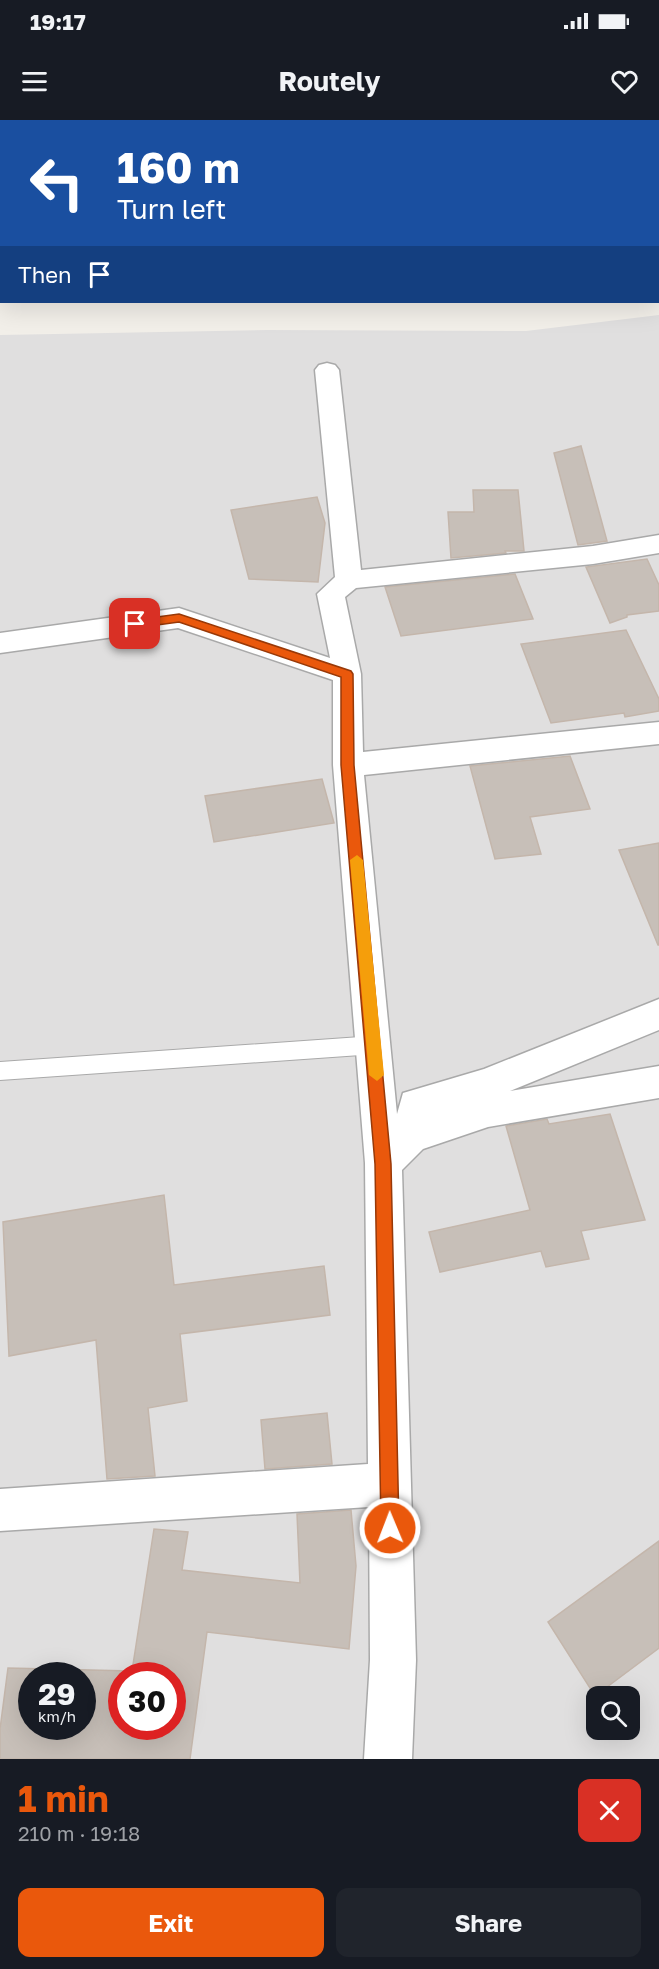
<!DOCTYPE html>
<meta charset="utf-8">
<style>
:root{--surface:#171b24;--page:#20242c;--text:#f1f3f6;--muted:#9ea1a6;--accent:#ea580c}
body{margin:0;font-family:"Golos Text",sans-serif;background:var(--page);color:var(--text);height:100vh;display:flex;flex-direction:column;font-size:22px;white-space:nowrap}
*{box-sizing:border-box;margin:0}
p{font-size:20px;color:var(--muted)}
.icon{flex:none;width:33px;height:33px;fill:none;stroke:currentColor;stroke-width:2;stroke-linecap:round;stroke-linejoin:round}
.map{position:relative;height:1639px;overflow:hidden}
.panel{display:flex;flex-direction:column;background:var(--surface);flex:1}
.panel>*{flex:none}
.guide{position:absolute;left:0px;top:0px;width:660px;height:183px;box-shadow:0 6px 24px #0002;background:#1a4fa0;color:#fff;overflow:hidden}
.fabs{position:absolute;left:586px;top:1566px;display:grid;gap:12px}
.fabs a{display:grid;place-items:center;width:54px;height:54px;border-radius:12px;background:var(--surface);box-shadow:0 6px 24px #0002;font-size:30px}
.speed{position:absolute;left:18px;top:1542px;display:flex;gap:12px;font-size:30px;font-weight:700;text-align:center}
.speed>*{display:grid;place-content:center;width:78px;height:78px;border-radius:50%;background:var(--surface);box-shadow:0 6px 24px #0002;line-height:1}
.speed small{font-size:15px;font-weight:400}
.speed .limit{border:9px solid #d22;background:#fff;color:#111}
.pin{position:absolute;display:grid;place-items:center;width:51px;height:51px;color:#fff;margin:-26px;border-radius:12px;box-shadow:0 3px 9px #0006}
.me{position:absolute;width:66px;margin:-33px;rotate:359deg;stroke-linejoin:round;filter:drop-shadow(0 0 4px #0008)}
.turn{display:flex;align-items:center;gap:21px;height:126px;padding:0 18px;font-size:27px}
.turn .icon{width:78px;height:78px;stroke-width:2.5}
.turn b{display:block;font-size:42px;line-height:51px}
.then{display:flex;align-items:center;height:57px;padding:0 18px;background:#0003;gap:12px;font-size:22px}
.round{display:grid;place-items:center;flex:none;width:63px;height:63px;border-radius:12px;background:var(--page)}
.overview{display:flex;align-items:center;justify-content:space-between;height:102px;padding:0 18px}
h1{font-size:36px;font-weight:700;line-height:45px;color:var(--accent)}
.primary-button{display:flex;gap:12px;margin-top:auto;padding:12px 18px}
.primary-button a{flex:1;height:69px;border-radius:12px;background:var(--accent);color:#fff;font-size:24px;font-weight:700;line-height:69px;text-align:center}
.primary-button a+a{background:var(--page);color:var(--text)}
.status{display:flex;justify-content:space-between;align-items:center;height:42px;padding:0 30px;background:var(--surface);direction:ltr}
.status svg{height:16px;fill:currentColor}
header{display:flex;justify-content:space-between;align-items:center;height:78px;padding:0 18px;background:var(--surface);font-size:27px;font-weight:700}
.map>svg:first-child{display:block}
</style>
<div class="status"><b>19:17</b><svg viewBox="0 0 49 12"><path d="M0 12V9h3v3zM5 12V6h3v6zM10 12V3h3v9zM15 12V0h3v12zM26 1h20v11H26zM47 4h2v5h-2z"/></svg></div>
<header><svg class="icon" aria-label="menu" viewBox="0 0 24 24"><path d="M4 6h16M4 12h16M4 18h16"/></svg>Routely<svg class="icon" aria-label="heart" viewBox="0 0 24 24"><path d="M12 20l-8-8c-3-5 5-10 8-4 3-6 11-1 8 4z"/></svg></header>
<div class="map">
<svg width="659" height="1639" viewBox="0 0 659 1639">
<rect width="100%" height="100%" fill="#f2efe9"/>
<g fill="#e0dfdf" fill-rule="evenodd">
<polygon points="318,0 659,0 659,138 658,2"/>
<path d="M659 195V1639H0V215L267 210 526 211ZM32 1556H82V1606H32ZM122 1556H172V1606H122ZM597 1576H630V1610H597Z"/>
</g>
<g fill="#c7bfb8" stroke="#c4b6ab" stroke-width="1.5" fill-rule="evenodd">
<polygon points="581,326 607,421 578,425 554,333"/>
<polygon points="473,370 518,370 524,431 505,431 506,433 451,438 448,392 474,392"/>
<polygon points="317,377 325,403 318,462 249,459 231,390"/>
<polygon points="647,439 659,465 659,491 627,495 627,497 610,503 586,447"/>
<polygon points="515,454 533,499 401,516 385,467"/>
<polygon points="626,510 659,579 659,591 625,597 624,593 551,603 521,524"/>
<polygon points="570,636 590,689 530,697 541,734 495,739 470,646"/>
<polygon points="322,659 334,703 214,722 205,676"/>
<polygon points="659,723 659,825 658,825 619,730"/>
<polygon points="610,994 645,1100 581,1111 589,1139 546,1147 541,1131 440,1152 429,1112 530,1090 506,1006 547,999 549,1004"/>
<polygon points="164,1075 174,1165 324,1146 330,1195 180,1214 187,1281 148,1288 155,1356 107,1359 96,1220 9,1236 3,1102"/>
<polygon points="327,1293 332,1344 265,1349 261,1300"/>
<path d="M351 1390 356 1446 349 1529 207 1512 190 1639H0V1609L8 1548 132 1551 154 1409 188 1412 182 1450 300 1463 297 1394ZM32 1556H82V1606H32ZM122 1556H172V1606H122Z"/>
<polygon points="659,1421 659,1528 595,1576 548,1502"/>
</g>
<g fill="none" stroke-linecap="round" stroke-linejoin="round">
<g stroke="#a9a9a9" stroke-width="2">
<polygon id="lane" points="375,916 382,919 385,925 382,931 375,934 0,960 0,942"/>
</g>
<g stroke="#a9a9a9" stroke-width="3">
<g id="street">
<polygon points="394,0 413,0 393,2"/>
<rect x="658" y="113" width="1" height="12"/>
<polygon points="327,243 335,245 339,250 361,450 593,426 659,415 659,433 593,444 356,468 345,477 361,554 363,632 659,602 659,624 364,655 397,994 403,973 484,949 659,879 659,910 510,971 659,946 659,978 488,1007 423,1029 402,1050 416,1540 412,1639 364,1639 370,1540 369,1387 0,1411 0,1369 368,1344 365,1043 333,645 333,560 178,508 0,533 0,513 179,488 330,538 317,474 335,457 315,250 319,245"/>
</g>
</g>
<use href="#lane" fill="#fff" fill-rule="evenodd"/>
<use href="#street" fill="#fff" fill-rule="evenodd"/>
</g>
<polygon fill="#ea580c" stroke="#983908" stroke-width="1.5" points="179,494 351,551 353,554 354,645 391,1044 399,1408 397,1414 390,1417 384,1414 381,1408 375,1044 341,645 341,557 179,502 135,508 129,504 135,500"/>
<polygon fill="#f59e0b" points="357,735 363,740 384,955 377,961 369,955 350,740"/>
</svg>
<div class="fabs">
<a><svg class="icon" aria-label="search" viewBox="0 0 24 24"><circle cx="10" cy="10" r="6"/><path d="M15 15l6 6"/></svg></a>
</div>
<div class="speed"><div>29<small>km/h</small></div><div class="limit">30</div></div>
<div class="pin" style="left:135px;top:504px;background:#d93025"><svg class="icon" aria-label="arrive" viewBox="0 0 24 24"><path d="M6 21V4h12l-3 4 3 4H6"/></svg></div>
<svg class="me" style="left:390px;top:1408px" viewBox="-20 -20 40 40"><circle r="17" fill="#ea580c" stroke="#fff" stroke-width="3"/><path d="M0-11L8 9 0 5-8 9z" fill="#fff"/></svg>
<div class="guide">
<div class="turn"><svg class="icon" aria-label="left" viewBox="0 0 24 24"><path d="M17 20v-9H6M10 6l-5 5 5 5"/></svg><div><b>160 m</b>Turn left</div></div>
<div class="then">Then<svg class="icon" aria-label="arrive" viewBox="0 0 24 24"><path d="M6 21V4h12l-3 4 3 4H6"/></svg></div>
</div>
</div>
<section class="panel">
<div class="overview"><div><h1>1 min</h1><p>210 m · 19:18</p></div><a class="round" style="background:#d93025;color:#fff"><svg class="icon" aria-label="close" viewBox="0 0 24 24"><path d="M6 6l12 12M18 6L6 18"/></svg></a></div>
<div class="primary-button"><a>Exit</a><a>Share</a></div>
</section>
